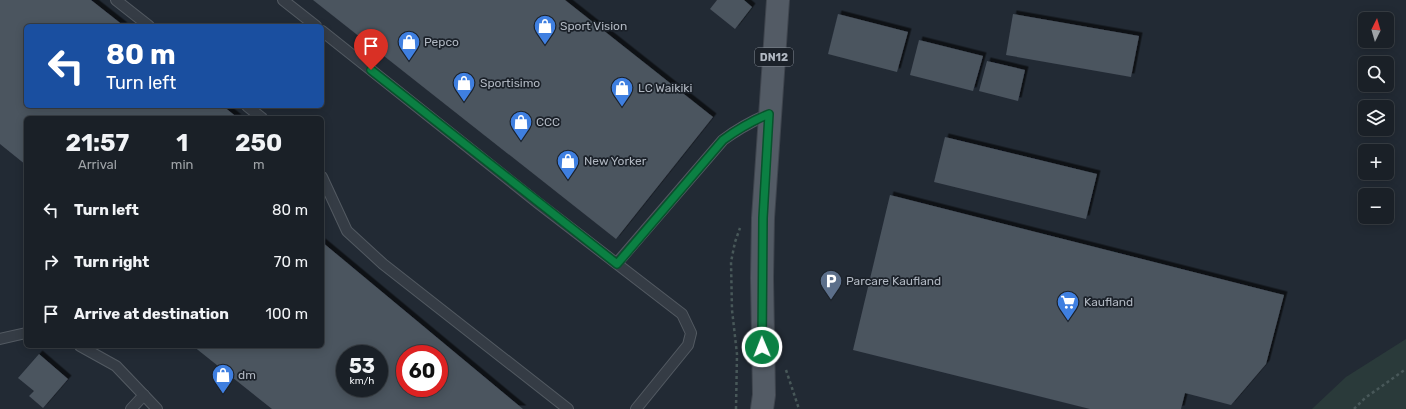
<!DOCTYPE html>
<meta charset="utf-8">
<style>
:root{--surface:#1a2027;--page:#23282f;--text:#f1f3f6;--muted:#9fa3a7;--line:#383e44}
body{margin:0;font-family:Rubik,sans-serif;background:var(--page);color:var(--text);height:100vh;display:flex;flex-direction:column;font-size:15px;white-space:nowrap}
*{box-sizing:border-box;margin:0}
p{font-size:13px;color:var(--muted)}
.icon{flex:none;width:22px;height:22px;fill:none;stroke:currentColor;stroke-width:2;stroke-linecap:round;stroke-linejoin:round}
.map{position:relative;flex:1;overflow:hidden}
.side{position:absolute;left:24px;top:116px;width:300px;height:232px;display:flex;flex-direction:column;background:var(--surface);border-radius:6px;box-shadow:0 2px 10px #0003,0 0 0 1px var(--line)}
.side>*{flex:none}
.hud{position:absolute;left:24px;top:24px;width:300px;height:84px;border-radius:6px;box-shadow:0 2px 10px #0003,0 0 0 1px var(--line);background:#1a4fa0;color:#fff;overflow:hidden}
.needle{width:26px;rotate:5deg}
.buttons{position:absolute;left:1358px;top:12px;display:grid;gap:8px}
.buttons a{display:grid;place-items:center;width:36px;height:36px;border-radius:6px;background:var(--surface);box-shadow:0 2px 10px #0003,0 0 0 1px var(--line);font-size:20px}
.speed{position:absolute;left:336px;top:345px;display:flex;gap:8px;font-size:20px;font-weight:700;text-align:center}
.speed>*{display:grid;place-content:center;width:52px;height:52px;border-radius:50%;background:var(--surface);box-shadow:0 2px 10px #0003,0 0 0 1px var(--line);line-height:1}
.speed small{font-size:10px;font-weight:400}
.speed .limit{border:6px solid #d22;background:#fff;color:#111}
.pin{position:absolute;display:grid;place-items:center;width:34px;height:34px;color:#fff;margin:-41px -17px;border-radius:50% 50% 50% 0;rotate:-45deg;box-shadow:0 0 4px #0007}
.pin .icon{rotate:45deg}
.me{position:absolute;width:44px;margin:-22px;rotate:359deg;stroke-linejoin:round;filter:drop-shadow(0 0 3px #0008)}
.turn{display:flex;align-items:center;gap:14px;height:84px;padding:0 16px;font-size:18px}
.turn .icon{width:52px;height:52px;stroke-width:2.5}
.turn b{display:block;font-size:28px;line-height:34px}
.eta{display:flex;justify-content:space-evenly;align-items:center;height:68px;text-align:center}
.eta b{font-size:24px;font-weight:700;line-height:28px}
ul{padding:0;list-style:none}
li{display:flex;align-items:center;gap:12px;height:52px;padding:0 16px}
li div{flex:1}
li b{display:block;font-size:15px}
li em{font-style:normal}
.map>svg:first-child{display:block}
</style>
<div class="map">
<svg width="1406" height="409" viewBox="0 0 1406 409">
<defs>
<filter id="shadow"><feDropShadow dx="3.5" dy="-3.5" stdDeviation="0" flood-color="#0009"/></filter>
</defs>
<rect width="100%" height="100%" fill="#222a34"/>
<polygon fill="#2a3a3a" points="1406,339 1406,409 1312,409 1346,377"/>
<g fill="#4b545f" fill-rule="evenodd" filter="url(#shadow)">
<polygon points="0,0 91,0 124,26 26,26 26,106 223,106 238,118 26,118 26,165 0,144"/>
<polygon points="313,0 565,0 713,117 616,239"/>
<polygon points="717,0 744,0 752,7 735,29 710,9"/>
<polygon points="838,14 908,32 897,72 828,54"/>
<polygon points="1013,14 1139,36 1131,77 1006,55"/>
<polygon points="919,40 983,56 973,91 910,75"/>
<polygon points="987,61 1025,70 1018,101 979,91"/>
<polygon points="945,137 1097,174 1086,219 934,182"/>
<polygon points="890,195 1284,295 1266,364 1231,405 1185,393 1181,409 1090,409 853,350"/>
<path d="M322 242 523 409H272L193 346H322ZM345 354H379V388H345ZM405 354H439V388H405Z"/>
<polygon points="39,354 68,379 43,408 29,396 34,391 18,378"/>
</g>
<g fill="none" stroke-linecap="round" stroke-linejoin="round">
<g stroke="#535a62" stroke-width="12">
<g id="service">
<polyline points="116,0 149,26"/>
<polyline points="283,0 316,26"/>
<polyline points="322,31 538,203 682,314 691,333 688,345 636,409"/>
<polyline points="247,106 262,118"/>
<polyline points="322,177 347,231 383,264 568,409"/>
<path d="M617 263 723 140C738 129 752 121 769 114"/>
<polyline points="0,339 26,333"/>
<polyline points="80,346 116,366 157,409"/>
<polyline points="131,409 144,395"/>
</g>
</g>
<g stroke="#3f454e" stroke-width="24">
<polyline id="primary" points="762,409 764,395 762,278 763,218 778,0"/>
</g>
<g stroke="#485859" stroke-width="2.5" stroke-dasharray="3 3" stroke-linecap="butt">
<polyline points="786,370 799,409"/>
<polyline points="736,409 737,354 732,310 731,262 735,242 740,228"/>
<polyline points="1354,409 1365,398 1406,369"/>
</g>
<use href="#service" stroke="#353c45" stroke-width="10"/>
<use href="#primary" stroke="#535b65" stroke-width="22"/>
</g>
<g fill="none" stroke-linecap="round" stroke-linejoin="round">
<g stroke="#07532c" stroke-width="10">
<path id="route" d="M371 70 617 264 723 140C738 129 752 121 769 114L763 218 762 347"/>
</g>
<use href="#route" stroke="#0b8043" stroke-width="7"/>
</g>
<defs>
<g id="shop-pin" transform="scale(1.15)"><path d="M0 17L-7.5 6A9.5 9.5 0 1 1 7.5 6Z" fill="#3f7fe0" stroke="#1b2129"/><path d="M-5-2.5h2.3a2.7 3.5 0 0 1 5.4 0H5L5.5 6h-11ZM-1.5-2.5h3a1.5 2.3 0 0 0-3 0Z" fill="#fff"/></g>
<g id="parking-pin" transform="scale(1.15)"><path d="M0 17L-7.5 6A9.5 9.5 0 1 1 7.5 6Z" fill="#5c6f8a" stroke="#1b2129"/><path d="M-3.5-5.5H1a3.5 3.5 0 0 1 0 7H-1V5.5H-3.5ZM-1-3.4V-.6H.8a1.4 1.4 0 0 0 0-2.8Z" fill="#fff"/></g>
<g id="supermarket-pin" transform="scale(1.15)"><path d="M0 17L-7.5 6A9.5 9.5 0 1 1 7.5 6Z" fill="#3f7fe0" stroke="#1b2129"/><path d="M-6-5.5h2.5l.6 2H6L4.5 2H-2.5L-4.4-4H-6ZM-1.5 3.2a1.3 1.3 0 1 0 .1 0ZM3 3.2a1.3 1.3 0 1 0 .1 0Z" fill="#fff"/></g>
</defs>
<g fill-rule="evenodd">
<use href="#shop-pin" x="545" y="26"/>
<use href="#shop-pin" x="409" y="42"/>
<use href="#shop-pin" x="464" y="83"/>
<use href="#shop-pin" x="622" y="88"/>
<use href="#shop-pin" x="521" y="122"/>
<use href="#shop-pin" x="568" y="161"/>
<use href="#parking-pin" x="831" y="281"/>
<use href="#supermarket-pin" x="1068" y="302"/>
<use href="#shop-pin" x="223" y="375"/>
</g>
<g text-anchor="middle" dominant-baseline="central" stroke-width="3.5" stroke-linejoin="round" paint-order="stroke">
<rect fill="#1b2129" stroke="#838a93" stroke-width="1" x="755" y="48" width="38" height="18" rx="3"/>
<g font-size="11" font-weight="bold" fill="#b0b7c1">
<text x="774" y="57">DN12</text>
</g>
<g font-size="12" fill="#b0b7c1" stroke="#1b2129" text-anchor="start">
<text x="560" y="26">Sport Vision</text>
<text x="424" y="42">Pepco</text>
<text x="480" y="83">Sportisimo</text>
<text x="638" y="88">LC Waikiki</text>
<text x="536" y="122">CCC</text>
<text x="584" y="161">New Yorker</text>
<text x="846" y="281">Parcare Kaufland</text>
<text x="1084" y="302">Kaufland</text>
<text x="238" y="375">dm</text>
</g>
</g>
</svg>
<div class="buttons">
<a><svg class="needle" viewBox="-14 -14 28 28"><path d="M0-13l5 13h-10z" fill="#e53935"/><path d="M0 13l5-13h-10z" fill="#9fa3a7"/></svg></a>
<a><svg class="icon" aria-label="search" viewBox="0 0 24 24"><circle cx="10" cy="10" r="6"/><path d="M15 15l6 6"/></svg></a>
<a><svg class="icon" aria-label="layers" viewBox="0 0 24 24"><path d="M12 4l9 5-9 5-9-5zM3 14l9 5 9-5"/></svg></a>
<a>+</a>
<a>−</a>
</div>
<div class="speed"><div>53<small>km/h</small></div><div class="limit">60</div></div>
<div class="pin" style="left:371px;top:70px;background:#d93025"><svg class="icon" aria-label="arrive" viewBox="0 0 24 24"><path d="M6 21V4h12l-3 4 3 4H6"/></svg></div>
<svg class="me" style="left:762px;top:347px" viewBox="-20 -20 40 40"><circle r="17" fill="#0b8043" stroke="#fff" stroke-width="3"/><path d="M0-11L8 9 0 5-8 9z" fill="#fff"/></svg>
<div class="hud">
<div class="turn"><svg class="icon" aria-label="left" viewBox="0 0 24 24"><path d="M17 20v-9H6M10 6l-5 5 5 5"/></svg><div><b>80 m</b>Turn left</div></div>
</div>
<section class="side">
<div class="eta">
<div><b>21:57</b><p>Arrival</p></div>
<div><b>1</b><p>min</p></div>
<div><b>250</b><p>m</p></div>
</div>
<ul>
<li><svg class="icon" aria-label="left" viewBox="0 0 24 24"><path d="M17 20v-9H6M10 6l-5 5 5 5"/></svg><div><b>Turn left</b></div><em>80 m</em></li>
<li><svg class="icon" aria-label="right" viewBox="0 0 24 24"><path d="M7 20v-9h11M14 6l5 5-5 5"/></svg><div><b>Turn right</b></div><em>70 m</em></li>
<li><svg class="icon" aria-label="arrive" viewBox="0 0 24 24"><path d="M6 21V4h12l-3 4 3 4H6"/></svg><div><b>Arrive at destination</b></div><em>100 m</em></li>
</ul>
</section>
</div>
